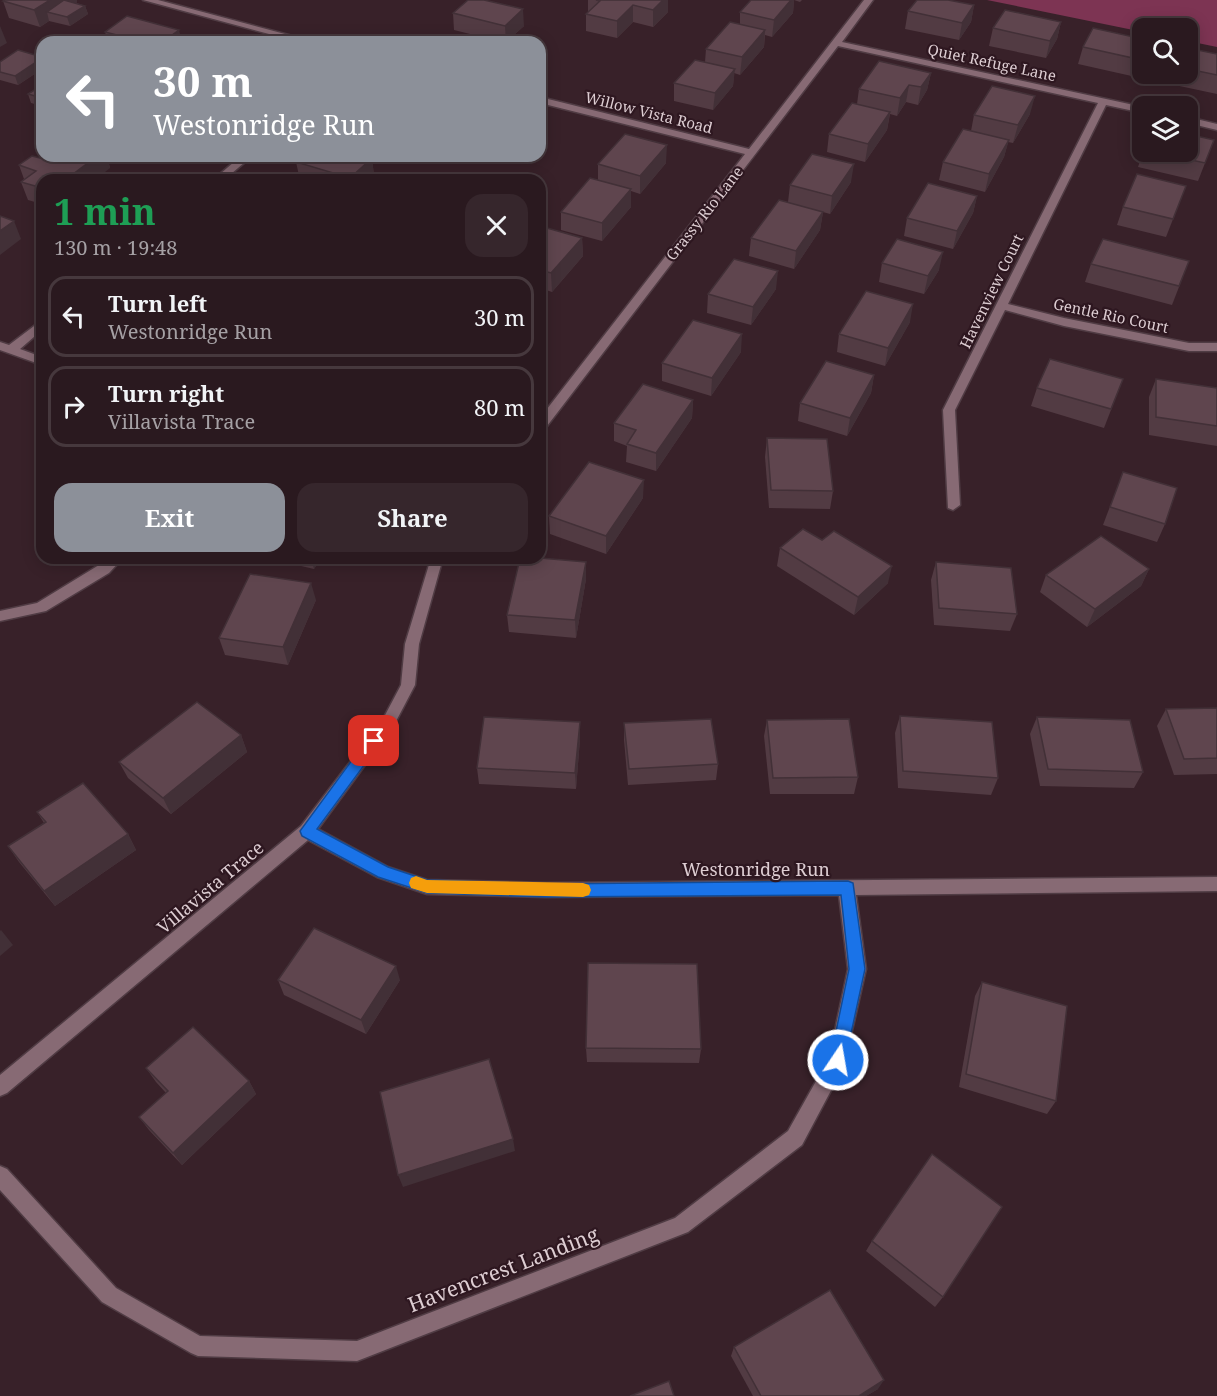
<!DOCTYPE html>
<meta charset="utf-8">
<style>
:root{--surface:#2a191f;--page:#36262c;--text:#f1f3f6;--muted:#a5a0a4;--line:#46383d;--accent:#8c9099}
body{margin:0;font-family:"Noto Serif",serif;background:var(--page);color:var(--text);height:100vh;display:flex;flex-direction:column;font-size:22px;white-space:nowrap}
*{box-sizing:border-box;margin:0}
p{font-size:20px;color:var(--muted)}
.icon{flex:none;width:33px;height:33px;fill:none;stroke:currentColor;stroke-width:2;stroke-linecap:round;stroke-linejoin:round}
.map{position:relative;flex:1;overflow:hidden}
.side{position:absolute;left:36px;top:174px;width:510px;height:390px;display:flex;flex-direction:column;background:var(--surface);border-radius:18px;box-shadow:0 3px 15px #0003,0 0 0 2px var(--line)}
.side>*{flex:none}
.guide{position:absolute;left:36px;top:36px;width:510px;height:126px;border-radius:18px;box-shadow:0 3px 15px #0003,0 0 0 2px var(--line);background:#8c9099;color:#fff;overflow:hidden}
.controls{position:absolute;left:1132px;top:18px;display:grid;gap:12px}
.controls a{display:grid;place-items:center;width:66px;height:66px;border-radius:12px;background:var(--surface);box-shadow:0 3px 15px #0003,0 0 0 2px var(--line);font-size:30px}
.pin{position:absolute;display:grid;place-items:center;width:51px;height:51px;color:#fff;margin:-26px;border-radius:12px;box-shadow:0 3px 9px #0006}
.me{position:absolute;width:66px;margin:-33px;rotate:12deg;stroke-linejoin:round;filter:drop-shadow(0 0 4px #0008)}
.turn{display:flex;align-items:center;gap:21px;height:126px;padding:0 18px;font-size:27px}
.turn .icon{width:78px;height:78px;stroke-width:2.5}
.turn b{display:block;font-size:42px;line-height:51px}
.round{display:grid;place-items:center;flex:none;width:63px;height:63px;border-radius:18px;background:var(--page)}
.headline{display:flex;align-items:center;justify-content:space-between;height:102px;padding:0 18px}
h1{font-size:36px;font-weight:700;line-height:45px;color:#1e9e55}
.primary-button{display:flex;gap:12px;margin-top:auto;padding:12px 18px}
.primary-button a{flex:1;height:69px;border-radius:18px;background:var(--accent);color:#fff;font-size:24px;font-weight:700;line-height:69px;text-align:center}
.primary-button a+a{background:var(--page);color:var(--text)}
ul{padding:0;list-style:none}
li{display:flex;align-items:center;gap:18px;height:81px;margin:0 12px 9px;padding:0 6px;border:3px solid var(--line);border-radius:18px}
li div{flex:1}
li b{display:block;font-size:22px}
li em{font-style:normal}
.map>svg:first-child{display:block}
</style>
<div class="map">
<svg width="1217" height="1396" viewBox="0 0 1217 1396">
<rect width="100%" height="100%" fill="#382129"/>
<polygon fill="#7d3453" points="987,0 1217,0 1217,47 1188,41 1188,28 1143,28 1143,32"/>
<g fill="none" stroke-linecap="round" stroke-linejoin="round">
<g stroke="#503c44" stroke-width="3">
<g id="minor">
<polygon points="143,0 158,0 315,42 299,42"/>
<polygon points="864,0 873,0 842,42 1143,107 1143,113 1106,105 1008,304 1064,318 1189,343 1217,343 1217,351 1189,351 1064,326 1005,310 955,410 960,505 953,510 948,508 943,410 1098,103 838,46 544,430 540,431 540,418 745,154 540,103 540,97 749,149"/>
<polygon points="1188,117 1217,124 1217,130 1188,123"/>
<polygon points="241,156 252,156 224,180 213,180"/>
<polygon points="42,320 42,330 20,349 42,357 42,365 0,350 0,342 9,345"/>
<polygon points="107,558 123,558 109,573 46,611 0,621 0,611 37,603 99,565"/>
<polygon points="431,558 446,558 441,565 419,644 415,685 393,727 318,829 388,867 427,880 546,883 1217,877 1217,891 856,895 866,969 844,1066 802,1145 688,1232 357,1361 198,1356 191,1353 102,1302 0,1190 0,1166 7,1169 116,1288 200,1336 357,1341 675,1218 788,1131 829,1058 848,969 839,895 546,897 427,894 377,877 308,840 7,1093 0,1096 0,1075 301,826 383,719 401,685 405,644"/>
</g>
</g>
<use href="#minor" fill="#876a74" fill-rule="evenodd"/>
</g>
<g fill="#523b43">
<polygon points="5,0 77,0 77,2 76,3 85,6 88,14 70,26 49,21 40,27 9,18 3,1"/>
<polygon points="588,0 668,0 668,12 653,27 633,22 617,38 586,31 586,14 588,12"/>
<polygon points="751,0 802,0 800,2 794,0 793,13 772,37 765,35 764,47 740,75 734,73 733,86 713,110 674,101 674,83 705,62 706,49 740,24 740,12"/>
<polygon points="974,5 971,22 959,40 905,29 908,11"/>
<polygon points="453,13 524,26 506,42 502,42 454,30"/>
<polygon points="1061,22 1057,39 1046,58 989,46 993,28"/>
<polygon points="105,32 182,42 108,42"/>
<polygon points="1143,39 1143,63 1136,77 1078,64 1083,47"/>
<polygon points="1188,48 1217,54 1217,94 1170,84 1174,74 1188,74"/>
<polygon points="42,57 42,69 18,85 0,80 0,62"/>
<polygon points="931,73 927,90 918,105 906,102 897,116 890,114 887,130 865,162 827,152 829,134 857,104 859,89"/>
<polygon points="42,85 42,106 31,103 28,94"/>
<polygon points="1030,114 1013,143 1008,142 1004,157 985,192 939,180 943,162 971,131 974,115"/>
<polygon points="1214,140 1198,181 1138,167 1143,152 1188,152"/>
<polygon points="54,156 107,156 110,168 42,180 42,204 28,200 21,182 24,179 19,165 48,160"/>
<polygon points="372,158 374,176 370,180 300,180 296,162"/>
<polygon points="666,163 640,194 631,191 631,207 602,241 561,230 561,212 598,180 598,164"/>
<polygon points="851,182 830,214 823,212 820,230 794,269 749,256 751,238 788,202 790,185"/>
<polygon points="1186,186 1166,237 1117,225 1123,207"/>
<polygon points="977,196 973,213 953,249 904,236 907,218"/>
<polygon points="540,226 582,238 583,256 552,292 540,288"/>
<polygon points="1189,261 1172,305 1085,282 1091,264"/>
<polygon points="882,263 939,270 924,294 879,282"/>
<polygon points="776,289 751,325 707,313 708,294"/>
<polygon points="910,322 885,366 837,352 839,334"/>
<polygon points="741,352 711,396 662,381 662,363"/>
<polygon points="874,375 871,393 847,436 798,421 800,403"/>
<polygon points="1123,379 1104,428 1031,406 1037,388"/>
<polygon points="1156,379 1217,388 1217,446 1149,435 1149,397"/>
<polygon points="693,400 692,418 656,471 626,462 627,446 614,441 614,423"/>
<polygon points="767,438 833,491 830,509 769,508 765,457"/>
<polygon points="1123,472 1165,524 1157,542 1103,525"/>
<polygon points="643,498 606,554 550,534 549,516"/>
<polygon points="780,548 888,583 854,615 777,566"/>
<polygon points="267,558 321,558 314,569"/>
<polygon points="936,562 1017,614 1010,631 934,625 931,580"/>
<polygon points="1149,569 1141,586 1087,627 1040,592 1046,575"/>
<polygon points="586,579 576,638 509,632 507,615"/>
<polygon points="316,600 288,665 225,655 219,638"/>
<polygon points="1217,708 1217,774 1174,775 1157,726 1166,709"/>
<polygon points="900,716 998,778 991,795 898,788 895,733"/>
<polygon points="1037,717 1143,772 1134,788 1040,786 1030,734"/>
<polygon points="767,720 858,777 854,794 770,794 764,736"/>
<polygon points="624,723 718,764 716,780 628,785 624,740"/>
<polygon points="241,735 247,752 171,814 128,778 119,762"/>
<polygon points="580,739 576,789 479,784 477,768"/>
<polygon points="37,812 128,834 136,850 55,906 19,862 8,846 44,823"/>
<polygon points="278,980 400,980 366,1034 284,995"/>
<polygon points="982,982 1056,1101 1047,1114 959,1087 975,996"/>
<polygon points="586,1048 701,1049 699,1063 587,1062"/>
<polygon points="146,1068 249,1081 256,1094 182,1165 149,1130 139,1117 166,1093 156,1082"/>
<polygon points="872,1241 943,1297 935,1307 866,1251"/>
<polygon points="734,1347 878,1389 866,1396 753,1396 731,1356"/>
</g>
<g fill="#423037">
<polygon points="50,0 77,0 77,2 58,15 47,12 49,21 40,27 34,10"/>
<polygon points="663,0 668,0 668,12 653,27 653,10"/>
<polygon points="791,0 794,0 793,13 772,37 774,20"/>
<polygon points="633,5 633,22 617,38 617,21"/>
<polygon points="974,5 971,22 959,40 962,23"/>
<polygon points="85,6 88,14 70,26 67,17"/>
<polygon points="523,9 524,26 506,42 505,26"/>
<polygon points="1061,22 1057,39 1046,58 1050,41"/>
<polygon points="0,26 7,43 0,47"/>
<polygon points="179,30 182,42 162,42"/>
<polygon points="765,30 764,47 740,75 742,57"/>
<polygon points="1143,57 1143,63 1136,77 1142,60"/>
<polygon points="42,58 42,69 18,85 15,76"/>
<polygon points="735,69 733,86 713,110 715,93"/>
<polygon points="931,73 927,90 918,105 921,87"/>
<polygon points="909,85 906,102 897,116 900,98"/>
<polygon points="1035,96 1030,114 1013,143 1018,125"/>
<polygon points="545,108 546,126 540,132 540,113"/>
<polygon points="890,112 887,130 865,162 868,144"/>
<polygon points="1009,140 1004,157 985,192 989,174"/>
<polygon points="667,145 666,163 640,194 640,176"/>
<polygon points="97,156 107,156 110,168 95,180 65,180"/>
<polygon points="372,158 374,176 370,180 351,180 350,178"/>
<polygon points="854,164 851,182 830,214 832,196"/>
<polygon points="631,189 631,207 602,241 602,223"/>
<polygon points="977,196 973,213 953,249 957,231"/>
<polygon points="823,212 820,230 794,269 796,251"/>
<polygon points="14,221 21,239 0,255 0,231"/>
<polygon points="582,238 583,256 552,292 551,273"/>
<polygon points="943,252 939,270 924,294 928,276"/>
<polygon points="778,271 776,289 751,325 753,307"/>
<polygon points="913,304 910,322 885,366 888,348"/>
<polygon points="742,334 741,352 711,396 712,378"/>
<polygon points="874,375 871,393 847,436 850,418"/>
<polygon points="693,400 692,418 656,471 656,453"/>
<polygon points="644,480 643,498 606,554 606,536"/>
<polygon points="311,558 321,558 314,569"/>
<polygon points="586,562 586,579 576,638 575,620"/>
<polygon points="892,566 888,583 854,615 858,597"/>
<polygon points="1149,569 1141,586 1087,627 1095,609"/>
<polygon points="311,583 316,600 288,665 283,647"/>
<polygon points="580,722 580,739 576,789 575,773"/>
<polygon points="241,735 247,752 171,814 163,798"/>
<polygon points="128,834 136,850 55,906 44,891"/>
<polygon points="1,930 13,945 0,956 0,931"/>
<polygon points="396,966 400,980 366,1034 361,1020"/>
<polygon points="249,1081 256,1094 182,1165 173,1153"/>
<polygon points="513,1139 515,1151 403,1187 398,1175"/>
<polygon points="884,1380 878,1389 866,1396 859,1396"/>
</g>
<g fill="#5f454e" stroke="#423037" stroke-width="1.5">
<polygon points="5,0 50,0 34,10 3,1"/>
<polygon points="64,0 85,6 67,17 47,12"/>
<polygon points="468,0 484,0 523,9 505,26 453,13"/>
<polygon points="596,0 663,0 653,10 633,5 617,21 586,14 600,1"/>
<polygon points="751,0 791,0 774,20 740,12"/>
<polygon points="917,0 948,0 974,5 962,23 908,11"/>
<polygon points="1005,10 1061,22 1050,41 993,28"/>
<polygon points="127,16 179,30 162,42 144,42 105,32"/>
<polygon points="730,22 765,30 742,57 706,49"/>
<polygon points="1093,28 1143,39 1143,57 1142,60 1083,47"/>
<polygon points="254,38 271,42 249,42"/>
<polygon points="1188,48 1217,54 1217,75 1188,69"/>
<polygon points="18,50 42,57 42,58 15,76 0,72 0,62"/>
<polygon points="695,60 735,69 715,93 674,83"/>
<polygon points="879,61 931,73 921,87 909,85 900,98 859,89"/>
<polygon points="42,85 42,98 28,94"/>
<polygon points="992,86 1035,96 1018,125 974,115"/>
<polygon points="852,103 890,112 868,144 829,134"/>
<polygon points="540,107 545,108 540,113"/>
<polygon points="963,129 1009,140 989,174 943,162"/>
<polygon points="625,134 667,145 640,176 598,164"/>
<polygon points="1188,134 1214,140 1205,163 1154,152 1188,152"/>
<polygon points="812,154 854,164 832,196 790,185"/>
<polygon points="32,156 48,160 54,156 97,156 65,180 42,180 42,188 21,182 36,171 19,165"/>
<polygon points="303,156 363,156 372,158 350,178 296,162"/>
<polygon points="1137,174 1186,186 1173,219 1123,207"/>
<polygon points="590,178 631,189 602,223 561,212"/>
<polygon points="928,183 977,196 957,231 907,218"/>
<polygon points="779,200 823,212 796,251 751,238"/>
<polygon points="0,216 14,221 0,231"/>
<polygon points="540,226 582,238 551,273 540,270"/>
<polygon points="897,239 943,252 928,276 882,263"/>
<polygon points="1103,239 1189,261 1179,286 1091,264"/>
<polygon points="734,259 778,271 753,307 708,294"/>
<polygon points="866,291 913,304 888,348 839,334"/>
<polygon points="693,320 742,334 712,378 662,363"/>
<polygon points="1050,359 1123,379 1111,409 1037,388"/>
<polygon points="826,361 874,375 850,418 800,403"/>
<polygon points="1156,379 1217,388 1217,426 1156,417"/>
<polygon points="643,384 693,400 656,453 627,444 636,430 614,423"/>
<polygon points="767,438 827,439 833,491 771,490"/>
<polygon points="589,462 644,480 606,536 549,516"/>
<polygon points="1123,472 1177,488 1165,524 1110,507"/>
<polygon points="803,529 822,540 834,531 892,566 858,597 780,548"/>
<polygon points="1101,536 1149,569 1095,609 1046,575"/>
<polygon points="520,558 540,558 586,562 575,620 507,615"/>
<polygon points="936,562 1011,568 1017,614 939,608"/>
<polygon points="250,574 311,583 283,647 219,638"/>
<polygon points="197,702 241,735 163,798 119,762"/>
<polygon points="1217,708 1217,758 1184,759 1166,709"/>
<polygon points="900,716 992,722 998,778 903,771"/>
<polygon points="484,717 580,722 575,773 477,768"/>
<polygon points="1037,717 1130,720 1143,772 1048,769"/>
<polygon points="711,719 718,764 629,769 624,723"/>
<polygon points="849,719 858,777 773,778 767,720"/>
<polygon points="83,783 128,834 44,891 8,846 46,822 37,812"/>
<polygon points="314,928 396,966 361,1020 278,980"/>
<polygon points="588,963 697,964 701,1049 586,1048"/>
<polygon points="982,982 1067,1006 1056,1101 966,1074"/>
<polygon points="193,1027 249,1081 173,1153 139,1117 168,1091 146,1068"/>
<polygon points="489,1059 513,1139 398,1175 380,1092"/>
<polygon points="932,1154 1002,1207 943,1297 872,1241"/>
<polygon points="830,1290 884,1380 859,1396 761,1396 734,1347"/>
<polygon points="669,1381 674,1396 630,1396"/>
</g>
<polygon fill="#1a73e8" stroke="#114b97" stroke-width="1.5" points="374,736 379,737 381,741 379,745 317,829 388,867 427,880 546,884 848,881 853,883 865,969 844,1066 838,1068 833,1066 830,1060 849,969 841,895 546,897 427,893 378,877 302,836 300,831 369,737"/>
<polygon fill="#f59e0b" points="416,876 427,880 583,883 589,885 591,890 589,895 583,897 427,893 411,888 409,883 411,878"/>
<g text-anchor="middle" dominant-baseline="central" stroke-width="4.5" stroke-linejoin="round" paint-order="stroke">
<g font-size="15" fill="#ddcdd2" stroke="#2e1720">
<text transform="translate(992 62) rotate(12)">Quiet Refuge Lane</text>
<text transform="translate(649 112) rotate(14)">Willow Vista Road</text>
<text transform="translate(704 213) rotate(-52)">Grassy Rio Lane</text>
<text transform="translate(991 291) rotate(-64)">Havenview Court</text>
<text transform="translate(1111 315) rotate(12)">Gentle Rio Court</text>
</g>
<g font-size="18" fill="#ddcdd2" stroke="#2e1720">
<text x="756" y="869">Westonridge Run</text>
<text transform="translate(210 887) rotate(-40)">Villavista Trace</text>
</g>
<g font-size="21" fill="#ddcdd2" stroke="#2e1720">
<text transform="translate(503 1269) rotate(-21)">Havencrest Landing</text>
</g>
</g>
</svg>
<div class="controls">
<a><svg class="icon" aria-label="search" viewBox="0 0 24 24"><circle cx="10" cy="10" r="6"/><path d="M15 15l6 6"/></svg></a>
<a><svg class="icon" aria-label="layers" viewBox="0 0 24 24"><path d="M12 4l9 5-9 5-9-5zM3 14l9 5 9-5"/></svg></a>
</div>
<div class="pin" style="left:374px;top:741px;background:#d93025"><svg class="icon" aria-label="arrive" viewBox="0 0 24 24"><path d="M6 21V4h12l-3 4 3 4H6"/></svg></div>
<svg class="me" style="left:838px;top:1060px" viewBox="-20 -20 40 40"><circle r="17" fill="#1a73e8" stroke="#fff" stroke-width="3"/><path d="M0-11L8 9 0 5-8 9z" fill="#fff"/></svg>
<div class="guide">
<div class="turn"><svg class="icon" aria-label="left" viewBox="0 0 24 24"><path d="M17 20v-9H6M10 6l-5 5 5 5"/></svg><div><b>30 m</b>Westonridge Run</div></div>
</div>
<section class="side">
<div class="headline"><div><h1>1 min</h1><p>130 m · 19:48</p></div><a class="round"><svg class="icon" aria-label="close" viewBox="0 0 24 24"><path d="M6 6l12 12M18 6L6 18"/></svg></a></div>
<ul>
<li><svg class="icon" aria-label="left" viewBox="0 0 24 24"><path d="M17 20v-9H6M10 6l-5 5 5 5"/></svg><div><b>Turn left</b><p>Westonridge Run</p></div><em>30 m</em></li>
<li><svg class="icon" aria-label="right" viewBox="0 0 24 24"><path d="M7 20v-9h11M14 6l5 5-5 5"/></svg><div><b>Turn right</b><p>Villavista Trace</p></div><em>80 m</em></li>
</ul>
<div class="primary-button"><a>Exit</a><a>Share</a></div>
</section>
</div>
